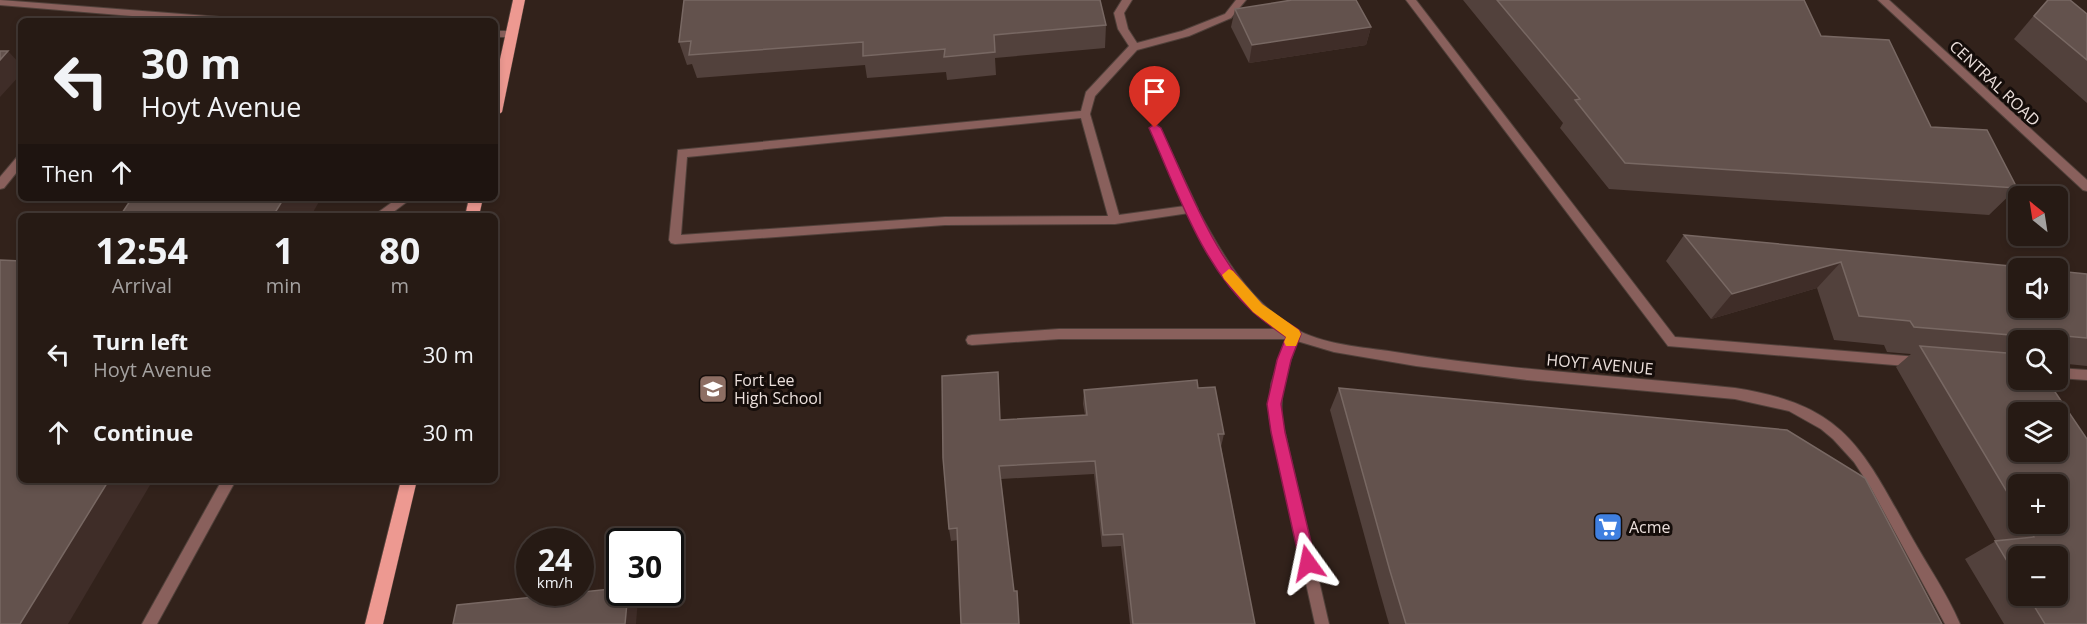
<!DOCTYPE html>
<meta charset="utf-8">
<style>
:root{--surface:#261a14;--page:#322722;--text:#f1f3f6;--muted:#a4a1a0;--line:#423834}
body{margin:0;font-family:"Open Sans",sans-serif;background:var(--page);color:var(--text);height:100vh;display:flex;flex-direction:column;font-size:22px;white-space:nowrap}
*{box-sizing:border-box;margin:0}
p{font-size:20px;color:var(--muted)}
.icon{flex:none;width:33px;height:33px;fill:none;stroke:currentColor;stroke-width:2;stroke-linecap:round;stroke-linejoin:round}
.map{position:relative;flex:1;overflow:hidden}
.sheet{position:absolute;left:18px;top:213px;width:480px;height:270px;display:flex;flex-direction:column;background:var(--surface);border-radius:9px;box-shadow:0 3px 9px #0003,0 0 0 2px var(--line)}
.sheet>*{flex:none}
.top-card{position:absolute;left:18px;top:18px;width:480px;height:183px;border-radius:9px;box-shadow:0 3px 9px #0003,0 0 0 2px var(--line);background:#261a14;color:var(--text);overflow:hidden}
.needle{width:39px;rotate:330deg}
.buttons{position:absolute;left:2008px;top:186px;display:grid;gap:12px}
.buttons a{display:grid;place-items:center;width:60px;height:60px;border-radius:9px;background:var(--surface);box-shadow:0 3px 9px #0003,0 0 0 2px var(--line);font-size:30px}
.speed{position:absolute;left:516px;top:528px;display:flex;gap:12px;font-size:30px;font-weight:700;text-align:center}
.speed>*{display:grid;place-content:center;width:78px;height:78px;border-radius:50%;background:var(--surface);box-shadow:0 3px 9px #0003,0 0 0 2px var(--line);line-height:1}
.speed small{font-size:15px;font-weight:400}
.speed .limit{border:3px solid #111;border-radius:9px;background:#fff;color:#111}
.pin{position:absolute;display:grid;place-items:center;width:51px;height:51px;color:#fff;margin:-62px -26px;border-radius:50% 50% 50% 0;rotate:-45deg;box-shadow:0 0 6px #0007}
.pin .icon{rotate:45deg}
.me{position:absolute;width:66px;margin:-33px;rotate:348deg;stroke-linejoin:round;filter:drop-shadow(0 0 4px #0008)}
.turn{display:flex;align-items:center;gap:21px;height:126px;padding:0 24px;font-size:27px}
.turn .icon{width:78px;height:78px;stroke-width:2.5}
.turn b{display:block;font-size:42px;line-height:51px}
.then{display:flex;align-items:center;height:57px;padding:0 24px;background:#0003;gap:12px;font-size:22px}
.eta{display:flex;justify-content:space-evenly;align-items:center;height:102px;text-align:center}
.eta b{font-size:36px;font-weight:700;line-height:42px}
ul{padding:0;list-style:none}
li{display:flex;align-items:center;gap:18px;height:78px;padding:0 24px}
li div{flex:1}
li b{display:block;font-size:22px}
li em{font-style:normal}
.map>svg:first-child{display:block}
</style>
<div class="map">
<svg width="2087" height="624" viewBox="0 0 2087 624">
<rect width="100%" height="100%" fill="#32221b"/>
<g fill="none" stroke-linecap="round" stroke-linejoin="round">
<g stroke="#50403a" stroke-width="2">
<g id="service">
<path d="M1122 0H1132L1124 13 1128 29 1137 43 1182 31 1225 14 1236 0H1246L1231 18 1189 36 1137 50 1095 96 1090 114 1119 215 1185 206 1150 128 1155 124 1160 128 1198 209 1196 212 1115 224 945 225 675 244 671 243 669 240 678 150 1081 111 1086 92 1129 46 1118 29 1114 13ZM1081 118 1108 216 945 217 681 235 687 157Z"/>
<polygon points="1406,0 1416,0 1675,337 1918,357 1922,358 1924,362 1922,366 1918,367 1668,346"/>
<polygon points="21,156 21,167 4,188 0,189 0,177 17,157"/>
<polygon points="398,198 412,198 388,216 373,216"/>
<polygon points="1059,329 1294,329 1298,330 1300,334 1298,338 1294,339 1059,339 972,345 968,344 966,340 968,336 972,335"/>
<polygon points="2058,368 2087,370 2087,380 2058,378"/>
<polygon points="222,480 236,480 157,624 142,624"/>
</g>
</g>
<g stroke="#50403a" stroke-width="2">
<g id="minor">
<polygon points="0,0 233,18 238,21 192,21 0,5"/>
<polygon points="1878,0 1889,0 2087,180 2087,191 2083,190"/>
<polygon points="495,31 512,31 517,34 512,37 495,37"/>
<path d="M1192 205 1196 206C1221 253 1247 299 1294 328 1323 345 1363 347 1395 352 1508 370 1622 376 1735 388 1844 405 1861 446 1911 536 1927 565 1947 593 1960 624H1945L1871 488 1854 462 1833 439 1821 429 1789 411 1735 399 1527 380 1416 366 1334 352 1297 341 1283 384 1281 416 1329 624H1315L1269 416 1271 384 1287 336C1239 304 1212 260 1186 209Z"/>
</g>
</g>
<g stroke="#50403a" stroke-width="1">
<g id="primary">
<polygon points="513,0 525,0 502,112 495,117 495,82"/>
<polygon points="469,198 483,198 479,216 465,216"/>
<polygon points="401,480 417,480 383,624 365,624"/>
</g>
</g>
<use href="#service" fill="#89605c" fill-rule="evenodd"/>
<use href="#minor" fill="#89605c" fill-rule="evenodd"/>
<use href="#primary" fill="#ed9991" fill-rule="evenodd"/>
</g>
<g fill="#52413c" fill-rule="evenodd">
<polygon points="1463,0 1804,0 1821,36 1931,127 2017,188 1989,215 1609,189 1560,128 1563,123"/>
<polygon points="2047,0 2087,14 2087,103 2014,39"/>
<polygon points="1235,9 1371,27 1366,45 1249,63 1231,27"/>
<polygon points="1106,25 1105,48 995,58 996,75 947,80 946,72 867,78 865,65 697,78 692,64 687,65 679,42"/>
<path d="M1684 235 2087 274V366L2058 363V340H2019V380L2087 624H2004L1965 559 1996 541 1896 367 1911 354 1887 352 1884 345 1834 340 1817 288 1711 319 1666 261ZM2019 484 2058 524H2019ZM2019 556 2058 596H2019Z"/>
<polygon points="1198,388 1224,434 1221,447 1255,624 1130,624 1121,546 1102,547 1094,474 1001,479 1014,591 1019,624 958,540 951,541 949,529 1000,420 1085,415 1083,404 1084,390"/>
<polygon points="1339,388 1942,624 1389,624 1379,589 1330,410"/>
</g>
<g fill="#3f2d28">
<polygon points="1371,27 1366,45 1249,63 1252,45"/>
<polygon points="8,51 21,65 21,74 0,97 0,60"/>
<polygon points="284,198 321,198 311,216 273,216"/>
<polygon points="1841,262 1817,288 1711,319 1732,294"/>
<polygon points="109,480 153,480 68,624 20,624"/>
<polygon points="628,592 633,592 638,599 636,624 625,624"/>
</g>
<g fill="#63524d" stroke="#786863" stroke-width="1.5" fill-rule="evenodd">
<polygon points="684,0 1100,0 1106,25 994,35 995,52 944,57 945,49 863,56 863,42 689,55 691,41 679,42"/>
<polygon points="1292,0 1356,0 1371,27 1252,45 1235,9"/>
<polygon points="1497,0 1804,0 1821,36 1889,40 1931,127 1987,130 2017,188 1625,163 1575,100 1580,99"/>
<polygon points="2048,0 2070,0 2087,14 2087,60 2034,16"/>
<polygon points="0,51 8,51 0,60"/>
<polygon points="132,198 284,198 273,216 120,216"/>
<polygon points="1684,235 2032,268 2019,268 2019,308 2058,308 2058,271 2087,274 2087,338 2021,332 2024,336 1914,327 1910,321 1859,316 1841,262 1732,294"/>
<polygon points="0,260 21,261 21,480 109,480 20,624 0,624"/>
<path d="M1920 346 2019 354V380H2047L2087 439V624H2045L2028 596H2058V556H2019V581L1995 541 2034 537 2026 524H2058V484H2019V512ZM2019 412H2058V452H2019Z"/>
<polygon points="998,372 1000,420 1087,415 1084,390 1197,380 1198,388 1215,387 1224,434 1218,434 1255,624 1133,624 1123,534 1103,535 1095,461 999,466 1014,591 1017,591 1019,624 961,624 957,528 949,529 943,458 942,376"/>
<polygon points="1339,388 1787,430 1865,478 1942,624 1406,624 1390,571"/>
<polygon points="620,588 620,592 628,592 625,624 453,624 457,605"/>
</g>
<path fill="#db2777" stroke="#8e194d" stroke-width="1.5" d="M1155 124 1161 128C1189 188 1213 256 1261 304 1272 314 1287 322 1299 330L1301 334 1291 360 1281 404 1285 432 1316 563 1314 568 1308 570 1303 568 1300 563 1271 432 1267 404 1277 360 1286 337C1275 329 1263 321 1253 312 1201 265 1177 190 1149 128Z"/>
<polygon fill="#f59e0b" points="1229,269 1233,271 1262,304 1299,330 1301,334 1296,346 1286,346 1284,342 1286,337 1253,312 1224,279 1222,275"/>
<defs>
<g id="school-square" transform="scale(1.5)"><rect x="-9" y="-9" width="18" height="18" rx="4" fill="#8d6e63" stroke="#150d0a"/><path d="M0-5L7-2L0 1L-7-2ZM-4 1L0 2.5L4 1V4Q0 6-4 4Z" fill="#fff"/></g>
<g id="supermarket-square" transform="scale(1.5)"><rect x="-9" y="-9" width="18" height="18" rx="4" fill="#3f7fe0" stroke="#150d0a"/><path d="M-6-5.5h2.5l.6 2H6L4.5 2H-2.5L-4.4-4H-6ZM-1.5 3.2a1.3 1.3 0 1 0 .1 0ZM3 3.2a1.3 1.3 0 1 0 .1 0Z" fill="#fff"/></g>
</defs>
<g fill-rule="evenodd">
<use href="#school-square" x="713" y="389"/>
<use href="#supermarket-square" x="1608" y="527"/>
</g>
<g text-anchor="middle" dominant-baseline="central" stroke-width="6" stroke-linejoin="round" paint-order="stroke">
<g font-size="16" fill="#ebdfdb" stroke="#150d0a">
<text transform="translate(1995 83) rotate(43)">CENTRAL ROAD</text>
<text transform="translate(1600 364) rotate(5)">HOYT AVENUE</text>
</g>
<g font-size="16" fill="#ebdfdb" stroke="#150d0a" text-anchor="start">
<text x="734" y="380">Fort Lee<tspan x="734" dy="18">High School</tspan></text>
<text x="1629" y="527">Acme</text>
</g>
</g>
</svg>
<div class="buttons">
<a><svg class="needle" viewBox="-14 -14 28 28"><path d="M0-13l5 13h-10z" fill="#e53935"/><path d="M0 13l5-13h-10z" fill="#a4a1a0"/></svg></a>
<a><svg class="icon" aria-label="sound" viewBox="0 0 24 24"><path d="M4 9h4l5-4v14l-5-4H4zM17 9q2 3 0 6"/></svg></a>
<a><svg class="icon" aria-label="search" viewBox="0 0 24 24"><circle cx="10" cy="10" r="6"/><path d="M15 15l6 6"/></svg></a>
<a><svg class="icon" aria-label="layers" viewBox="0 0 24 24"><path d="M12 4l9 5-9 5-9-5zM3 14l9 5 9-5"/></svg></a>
<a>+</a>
<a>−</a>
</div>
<div class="speed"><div>24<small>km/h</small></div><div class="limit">30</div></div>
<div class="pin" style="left:1155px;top:128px;background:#d93025"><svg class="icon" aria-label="arrive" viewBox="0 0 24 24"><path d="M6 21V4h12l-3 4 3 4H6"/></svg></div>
<svg class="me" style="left:1308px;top:563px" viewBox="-20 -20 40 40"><path d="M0-17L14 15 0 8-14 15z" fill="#db2777" stroke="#fff" stroke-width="4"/></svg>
<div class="top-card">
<div class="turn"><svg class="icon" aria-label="left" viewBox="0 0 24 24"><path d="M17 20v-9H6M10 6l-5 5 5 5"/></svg><div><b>30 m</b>Hoyt Avenue</div></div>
<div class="then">Then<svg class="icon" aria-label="ahead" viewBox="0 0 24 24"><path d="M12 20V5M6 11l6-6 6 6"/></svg></div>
</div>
<section class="sheet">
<div class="eta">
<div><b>12:54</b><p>Arrival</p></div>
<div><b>1</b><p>min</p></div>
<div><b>80</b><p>m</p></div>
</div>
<ul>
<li><svg class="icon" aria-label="left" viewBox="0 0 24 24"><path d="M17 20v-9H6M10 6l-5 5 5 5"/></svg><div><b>Turn left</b><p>Hoyt Avenue</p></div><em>30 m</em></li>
<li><svg class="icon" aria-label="ahead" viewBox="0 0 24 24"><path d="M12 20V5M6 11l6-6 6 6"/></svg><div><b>Continue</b></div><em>30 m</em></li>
</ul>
</section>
</div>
